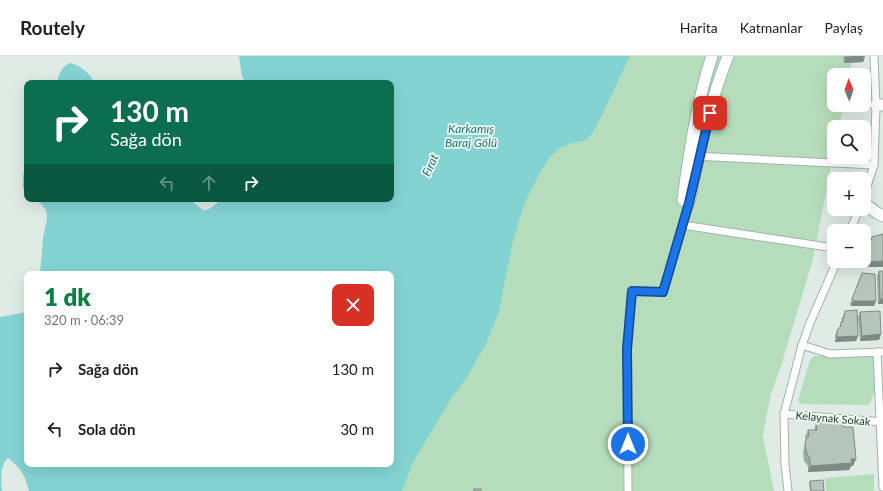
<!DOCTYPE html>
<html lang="tr">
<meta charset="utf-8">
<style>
:root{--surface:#fff;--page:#f6f6f6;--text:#202124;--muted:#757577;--line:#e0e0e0;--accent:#0b8043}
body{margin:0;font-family:Lato,sans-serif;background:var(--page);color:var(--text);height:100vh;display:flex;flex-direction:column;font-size:15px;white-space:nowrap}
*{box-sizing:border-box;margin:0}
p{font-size:13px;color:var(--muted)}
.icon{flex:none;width:22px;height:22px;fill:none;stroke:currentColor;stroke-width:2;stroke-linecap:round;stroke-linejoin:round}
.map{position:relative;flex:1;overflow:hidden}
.details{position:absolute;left:24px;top:215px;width:370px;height:196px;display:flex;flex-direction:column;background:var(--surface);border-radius:8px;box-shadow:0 4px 16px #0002}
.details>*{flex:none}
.hud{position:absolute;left:24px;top:24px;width:370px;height:122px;border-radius:8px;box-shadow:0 4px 16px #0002;background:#0b6e4f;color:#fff;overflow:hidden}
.needle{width:26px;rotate:358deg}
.tools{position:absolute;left:827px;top:12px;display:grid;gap:8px}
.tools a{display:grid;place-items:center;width:44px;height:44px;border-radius:8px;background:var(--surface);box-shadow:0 4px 16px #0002;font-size:20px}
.pin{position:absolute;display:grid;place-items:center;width:34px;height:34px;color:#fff;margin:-17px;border-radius:8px;box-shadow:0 2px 6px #0006}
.me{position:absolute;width:44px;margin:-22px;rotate:0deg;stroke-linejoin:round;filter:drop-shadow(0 0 3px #0008)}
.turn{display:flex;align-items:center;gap:14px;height:84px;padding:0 20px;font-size:18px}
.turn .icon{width:52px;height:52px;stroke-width:2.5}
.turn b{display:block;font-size:28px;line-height:34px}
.lanes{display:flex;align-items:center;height:38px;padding:0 20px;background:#0003;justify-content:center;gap:20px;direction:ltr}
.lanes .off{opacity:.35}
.round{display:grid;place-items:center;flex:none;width:42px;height:42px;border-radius:8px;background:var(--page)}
.head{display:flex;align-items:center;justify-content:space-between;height:68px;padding:0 20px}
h1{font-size:24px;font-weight:800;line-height:30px;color:var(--accent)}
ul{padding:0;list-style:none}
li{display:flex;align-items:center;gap:12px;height:60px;padding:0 20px}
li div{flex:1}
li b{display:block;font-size:15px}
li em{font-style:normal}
header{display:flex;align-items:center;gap:24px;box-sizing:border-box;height:56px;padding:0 20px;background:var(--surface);border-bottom:1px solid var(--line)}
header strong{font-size:19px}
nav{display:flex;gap:22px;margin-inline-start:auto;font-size:14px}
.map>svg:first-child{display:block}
</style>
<header>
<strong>Routely</strong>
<nav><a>Harita</a><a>Katmanlar</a><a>Paylaş</a></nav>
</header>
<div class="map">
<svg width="883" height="435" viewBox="0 0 883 435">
<rect width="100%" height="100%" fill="#dfebe4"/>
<g fill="#b6ddbb">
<polygon points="587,0 853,0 849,19 834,19 834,49 843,49 839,71 834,71 834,95 813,203 781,310 771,338 766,362 763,381 774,435 388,435"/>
<polygon points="847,299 873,301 875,335 869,349 802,348 798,345 810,304 814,300"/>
<polygon points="874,418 874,435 826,435 825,422"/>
</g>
<g fill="#84d3d3">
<path d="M239 0H630L596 71 590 80 584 85 572 87 560 92 550 101 541 115 527 142 521 158 512 189 499 255 487 286 467 321 451 343 413 406 402 435H29C25 419 21 412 8 402 0 408 1 424 2 435H0V261L27 256V408H391V218H40L43 182 47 162 46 154 41 148 33 143H193L194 147 203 154C211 154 215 149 221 143H391V27H247L242 21Z"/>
<path d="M70 7C82 10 89 17 95 27H57C59 18 61 11 70 7Z"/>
<path d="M27 103V140C19 131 24 113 27 103Z"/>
</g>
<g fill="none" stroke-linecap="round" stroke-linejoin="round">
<g stroke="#a2b3aa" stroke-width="9">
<g id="street">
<polyline points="694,100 874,109"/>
<polyline points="864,139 874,109 876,49 874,0"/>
<polyline points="683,169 834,192"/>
<polyline points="850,175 859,153"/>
<polyline points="802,289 830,298 883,296"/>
<polyline points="877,296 883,431"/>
<polyline points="784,358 883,366"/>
<polyline points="628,435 627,293 632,235 663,236 689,147"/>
<polyline points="788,435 785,409 784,358 802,289 810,267 837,205"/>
</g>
</g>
<g stroke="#9db7aa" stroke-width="13">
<g id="secondary">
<path d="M712 0C697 44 689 97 683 144L689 147C699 97 709 47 728 0"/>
<polyline points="876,49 883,49"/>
<polyline points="864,147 877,157 883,160"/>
</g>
</g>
<use href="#street" stroke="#fff" stroke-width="7"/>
<use href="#secondary" stroke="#fff" stroke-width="11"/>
</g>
<g fill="#9baaa2">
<polygon points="843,0 865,0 863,6 844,7"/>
<polygon points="883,178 865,211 865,202 872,181"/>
<polygon points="879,215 883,248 878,248 877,220"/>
<polygon points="862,217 876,245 874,250 851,250 850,248"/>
<polygon points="845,255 858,280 856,285 835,286 835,280 837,274 839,272"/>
<polygon points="860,256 881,278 879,284 860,285 858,261"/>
<polygon points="816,367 843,371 853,410 851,410 849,414 808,416 808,410 804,405 803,396 806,384 805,381 808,374 814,374"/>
<polygon points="810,425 824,435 810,435 809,428"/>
</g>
<g fill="#7e8b84">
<polygon points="853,0 865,0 863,6 844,7 846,1"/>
<polygon points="883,205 883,211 865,211 867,206"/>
<polygon points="880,243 883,243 883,248 878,248"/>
<polygon points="853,245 876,245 874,250 851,250"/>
<polygon points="881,278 879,284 860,285 862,280"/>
<polygon points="858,280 856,285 835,286 837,281"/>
<polygon points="851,403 856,403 853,410 851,410 849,414 808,416 810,410"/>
</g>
<g fill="#b4c6bc" stroke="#7e8b84">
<polygon points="883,178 883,205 867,206 867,197 872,181"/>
<polygon points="879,215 883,215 883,243 880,243"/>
<polygon points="862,217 875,218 876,245 853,245 852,243"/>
<polygon points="857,254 858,280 837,281 837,274 841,270 841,266 843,266 842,262 844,262 845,255"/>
<polygon points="880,255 881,278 862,280 860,256"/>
<polygon points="843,365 843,371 853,371 856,403 851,403 852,407 810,410 810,403 807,398 805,389 806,383 809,380 808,374 817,374 816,367"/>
<polygon points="823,424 824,435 811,435 810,425"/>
<rect x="474" y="433" width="7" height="2"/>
</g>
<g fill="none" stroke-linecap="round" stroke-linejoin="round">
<g stroke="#114b97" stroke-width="10">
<polyline id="route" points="628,388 627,293 632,235 663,236 689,147 710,57"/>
</g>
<use href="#route" stroke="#1a73e8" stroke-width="7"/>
</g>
<g text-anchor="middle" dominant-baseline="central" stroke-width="3.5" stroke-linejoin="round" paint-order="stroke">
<g font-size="11" fill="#1f3b30" stroke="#eff7f2">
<text transform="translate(833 362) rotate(5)">Kelaynak Sokak</text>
</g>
<g font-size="12" font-style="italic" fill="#177879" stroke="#eff7f2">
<text x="471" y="72">Karkamış<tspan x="471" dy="14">Baraj Gölü</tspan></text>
<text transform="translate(430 109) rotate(-66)">Fırat</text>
</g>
</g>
</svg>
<div class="tools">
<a><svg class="needle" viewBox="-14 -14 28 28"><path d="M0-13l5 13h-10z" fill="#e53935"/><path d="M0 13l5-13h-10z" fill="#757577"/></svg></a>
<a><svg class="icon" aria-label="search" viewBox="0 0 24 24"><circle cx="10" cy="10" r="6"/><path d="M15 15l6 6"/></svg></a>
<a>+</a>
<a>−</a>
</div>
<div class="pin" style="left:710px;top:57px;background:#d93025"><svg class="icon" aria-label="arrive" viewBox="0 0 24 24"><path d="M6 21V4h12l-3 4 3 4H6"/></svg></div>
<svg class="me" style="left:628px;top:388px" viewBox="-20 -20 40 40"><circle r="17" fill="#1a73e8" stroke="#fff" stroke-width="3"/><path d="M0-11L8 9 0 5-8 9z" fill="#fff"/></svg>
<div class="hud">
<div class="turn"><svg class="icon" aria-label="right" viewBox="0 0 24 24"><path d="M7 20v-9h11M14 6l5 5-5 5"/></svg><div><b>130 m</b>Sağa dön</div></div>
<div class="lanes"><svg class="icon off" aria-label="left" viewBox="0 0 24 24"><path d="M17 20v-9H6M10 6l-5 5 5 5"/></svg><svg class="icon off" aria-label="ahead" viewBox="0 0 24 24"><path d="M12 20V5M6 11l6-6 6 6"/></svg><svg class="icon" aria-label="right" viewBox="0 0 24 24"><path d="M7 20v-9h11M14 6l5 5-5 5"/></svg></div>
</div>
<section class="details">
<div class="head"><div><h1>1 dk</h1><p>320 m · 06:39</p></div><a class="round" style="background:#d93025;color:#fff"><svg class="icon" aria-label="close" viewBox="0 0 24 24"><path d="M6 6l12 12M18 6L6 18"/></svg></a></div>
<ul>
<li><svg class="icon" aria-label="right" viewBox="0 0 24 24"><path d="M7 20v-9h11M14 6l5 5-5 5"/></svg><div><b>Sağa dön</b></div><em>130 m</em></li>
<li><svg class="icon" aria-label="left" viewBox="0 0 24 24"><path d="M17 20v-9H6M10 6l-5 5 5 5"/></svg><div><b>Sola dön</b></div><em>30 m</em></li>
</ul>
</section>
</div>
